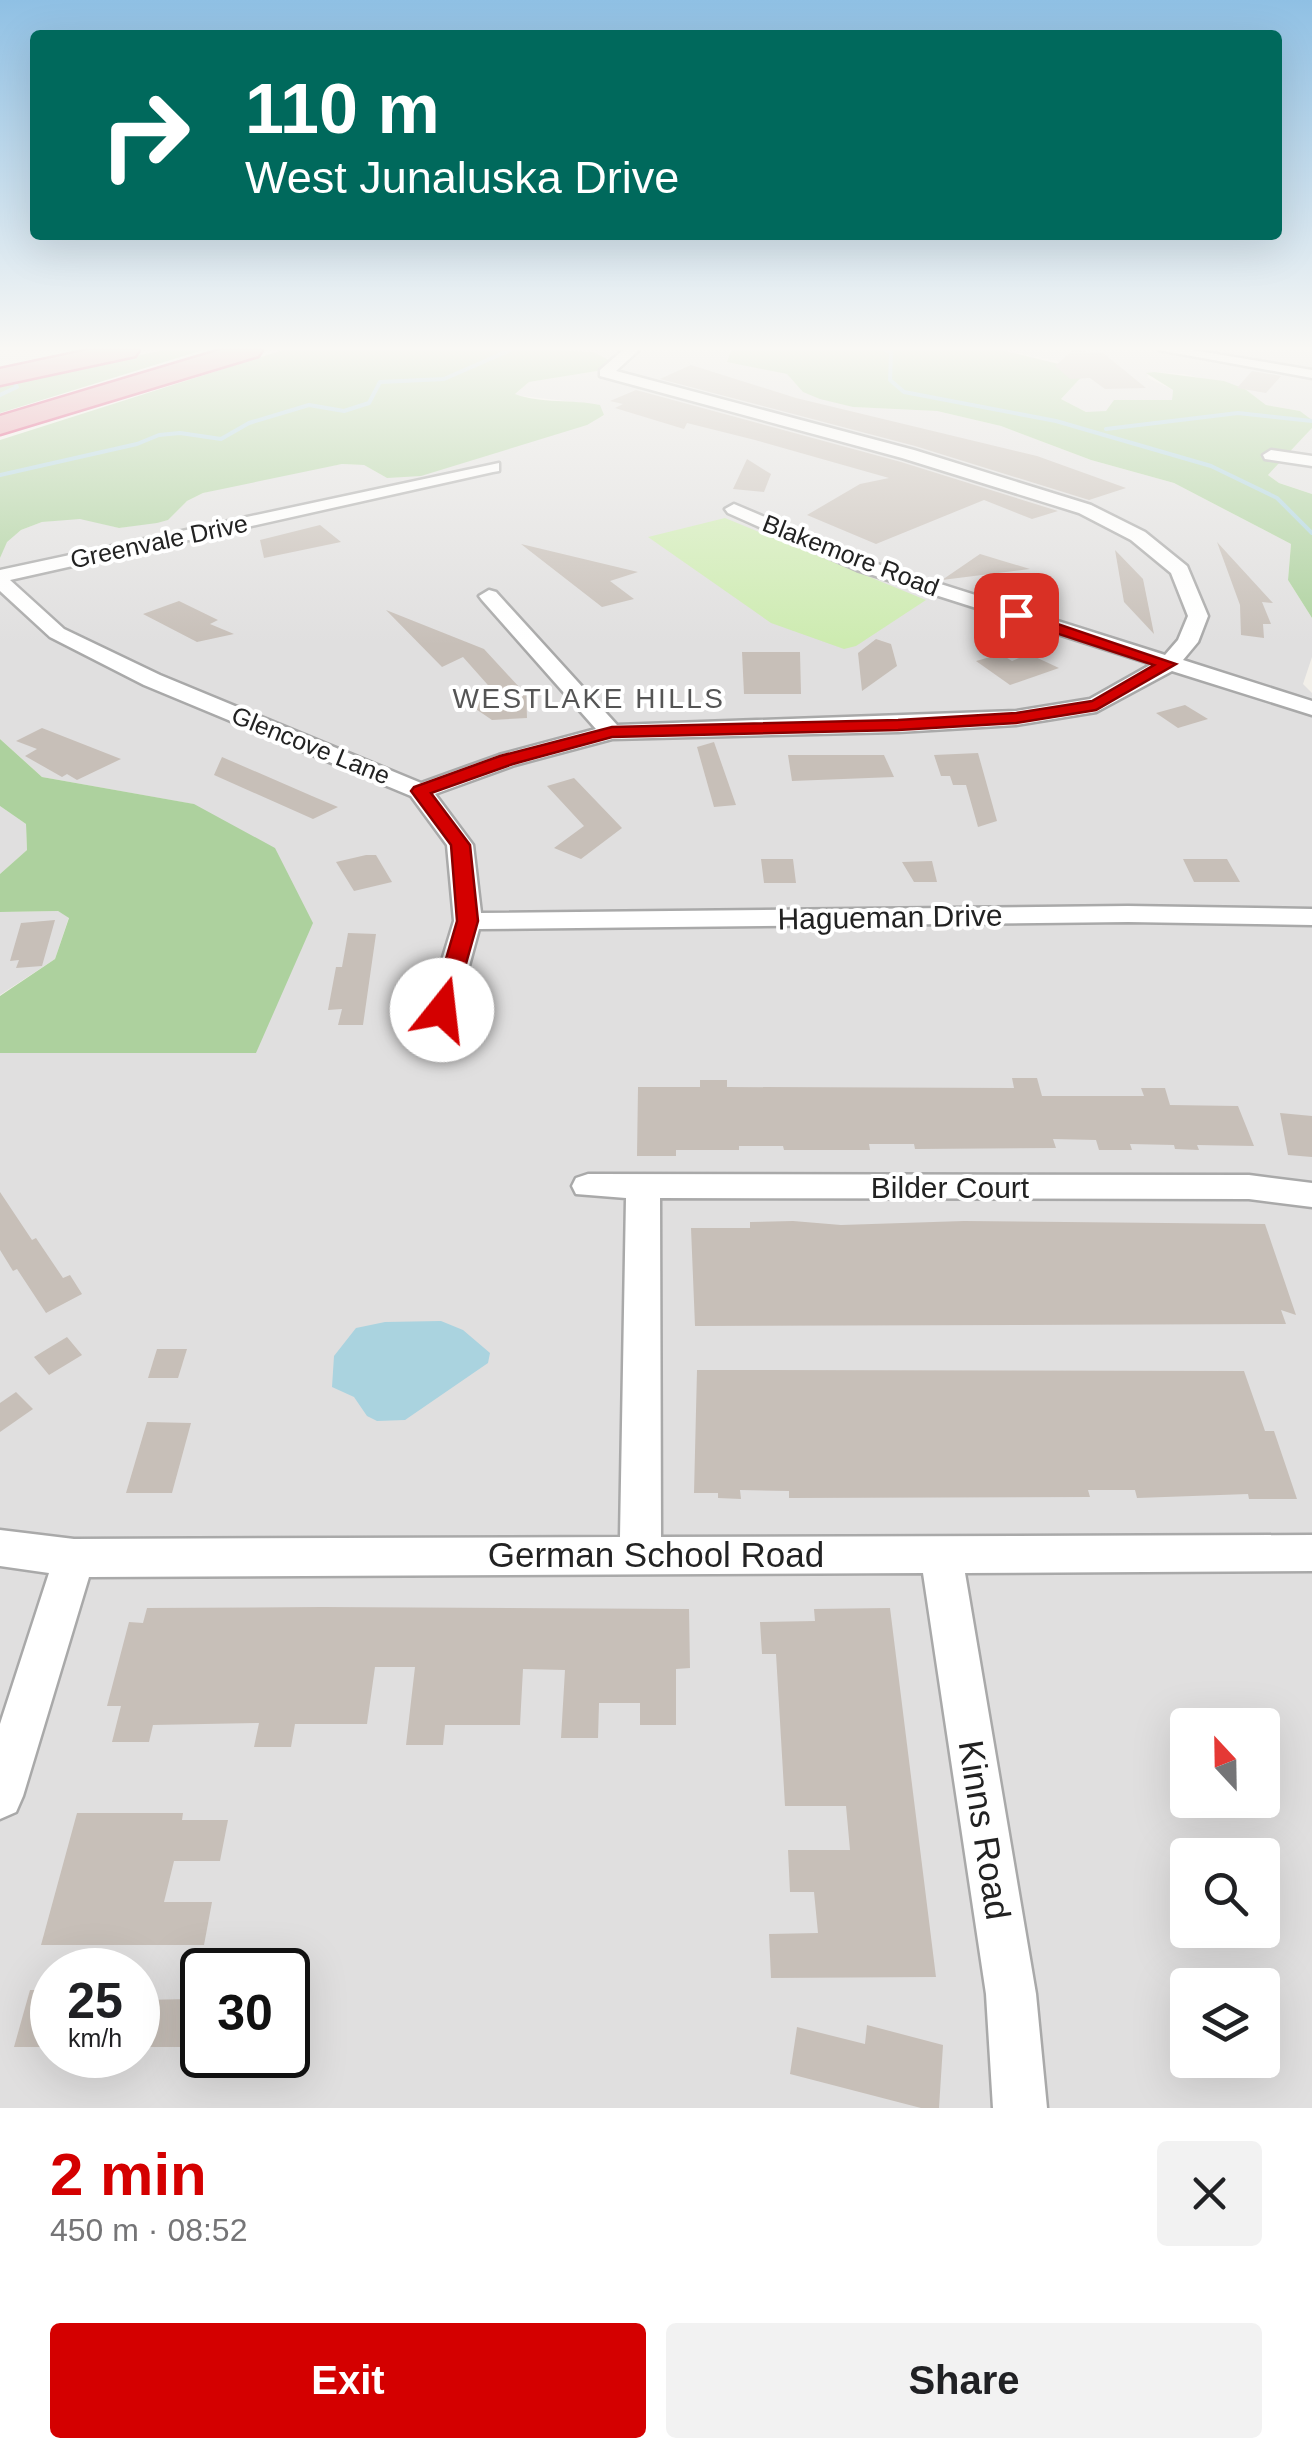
<!DOCTYPE html>
<meta charset="utf-8">
<style>
:root{--surface:#fff;--page:#f2f2f2;--text:#202124;--muted:#757577;--accent:#d40000}
body{margin:0;font-family:Helvetica,sans-serif;background:var(--page);color:var(--text);height:100vh;display:flex;flex-direction:column;font-size:38px;white-space:nowrap}
*{box-sizing:border-box;margin:0}
p{font-size:32px;color:var(--muted)}
.icon{flex:none;width:55px;height:55px;fill:none;stroke:currentColor;stroke-width:2;stroke-linecap:round;stroke-linejoin:round}
.map{position:relative;height:2108px;overflow:hidden}
.drawer{display:flex;flex-direction:column;background:var(--surface);flex:1}
.drawer>*{flex:none}
.top-card{position:absolute;left:30px;top:30px;width:1252px;height:210px;border-radius:10px;box-shadow:0 10px 40px #0002;background:#00695c;color:#fff;overflow:hidden}
.needle{width:65px;rotate:338deg}
.tools{position:absolute;left:1170px;top:1708px;display:grid;gap:20px}
.tools a{display:grid;place-items:center;width:110px;height:110px;border-radius:10px;background:var(--surface);box-shadow:0 10px 40px #0002;font-size:50px}
.speed{position:absolute;left:30px;top:1948px;display:flex;gap:20px;font-size:50px;font-weight:700;text-align:center}
.speed>*{display:grid;place-content:center;width:130px;height:130px;border-radius:50%;background:var(--surface);box-shadow:0 10px 40px #0002;line-height:1}
.speed small{font-size:25px;font-weight:400}
.speed .limit{border:5px solid #111;border-radius:15px;background:#fff;color:#111}
.pin{position:absolute;display:grid;place-items:center;width:85px;height:85px;color:#fff;margin:-42px;border-radius:20px;box-shadow:0 5px 15px #0006}
.me{position:absolute;width:110px;margin:-55px;rotate:16deg;stroke-linejoin:round;filter:drop-shadow(0 0 8px #0008)}
.turn{display:flex;align-items:center;gap:35px;height:210px;padding:0 50px;font-size:45px}
.turn .icon{width:130px;height:130px;stroke-width:2.5}
.turn b{display:block;font-size:70px;line-height:85px}
.round{display:grid;place-items:center;flex:none;width:105px;height:105px;border-radius:10px;background:var(--page)}
.headline{display:flex;align-items:center;justify-content:space-between;height:170px;padding:0 50px}
h1{font-size:60px;font-weight:700;line-height:75px;color:var(--accent)}
.action{display:flex;gap:20px;margin-top:auto;padding:20px 50px}
.action a{flex:1;height:115px;border-radius:10px;background:var(--accent);color:#fff;font-size:40px;font-weight:700;line-height:115px;text-align:center}
.action a+a{background:var(--page);color:var(--text)}
.map>svg:first-child{display:block}
</style>
<div class="map">
<svg width="1312" height="2108" viewBox="0 0 1312 2108">
<rect width="100%" height="100%" fill="#f2efe9"/>
<g fill="#e0dfdf" fill-rule="evenodd">
<path d="M547 350H731L727 361 787 374 803 392 853 407 937 411 1001 426 1091 460 1174 483 1291 544 1288 580 1312 618V657L1303 684 1312 693V2108H0V1053H255L193 804 42 777 0 739V558L6 542 21 530 42 522 80 518 119 528 168 520 187 501 203 493 272 476 342 464 364 465 387 478 604 416 599 405 514 395 529 382 603 370 594 352ZM1188 1725H1262V1800H1188ZM1188 1855H1262V1930H1188ZM52 1970H138V2055H52ZM202 1970H288V2055H202ZM1188 1985H1262V2060H1188Z"/>
<polygon points="1002,350 1312,350 1312,420 1300,411 1266,405 1245,389 1184,374 1154,372 1147,373 1148,378 1173,390 1172,400 1115,400 1106,412 1086,412 1061,399 1086,371 1077,365"/>
<polygon points="1312,428 1312,494 1279,483 1268,475"/>
<polygon points="0,806 26,824 27,850 0,874"/>
<polygon points="58,911 69,917 55,959 0,995 0,912"/>
</g>
<polygon fill="#cdebb0" points="725,518 926,600 856,646 844,649 771,623 648,537"/>
<g fill="#add19e">
<polygon points="164,350 203,350 0,413 0,384"/>
<path d="M283 350H546L594 352 612 362 603 370 529 382 515 394C541 404 572 399 600 405L604 415 587 425 421 476 387 478 364 465 342 464 203 493 187 501 168 520 157 523 119 528 80 519 42 522 21 530 7 542 0 558V440Z"/>
<polygon points="731,350 1002,350 1087,371 1061,399 1086,412 1106,411 1114,400 1172,400 1173,390 1146,373 1154,372 1224,381 1245,389 1266,405 1300,411 1312,420 1312,428 1268,475 1279,483 1312,494 1312,618 1288,580 1291,544 1174,483 1091,460 1001,426 937,411 853,407 820,399 803,392 787,374 727,362"/>
<polygon points="0,739 42,777 194,804 275,848 313,923 256,1053 0,1053 0,996 55,959 69,918 58,911 0,912 0,874 27,850 26,824 0,806"/>
</g>
<polygon fill="#aad3df" points="441,1321 463,1330 490,1353 488,1363 405,1420 377,1421 367,1416 354,1397 332,1387 334,1356 356,1328 385,1322"/>
<g fill="none" stroke-linecap="round" stroke-linejoin="round">
<g stroke="#aad3df" stroke-width="4">
<polyline points="885,350 891,352 890,380 904,392 1056,421 1211,466 1277,498 1312,533"/>
<polyline points="0,395 17,387 15,384"/>
<polyline points="1106,429 1238,413 1312,421"/>
<polyline points="0,475 137,444 159,435 180,433 221,439 249,423 309,405 344,411 369,403 380,382 444,379 510,350"/>
</g>
</g>
<g fill="#c7bfb8">
<polygon points="1073,350 1103,353 1146,388 1105,389 1090,378 1070,379 1055,366"/>
<polygon points="691,365 796,398 1037,456 1126,488 1089,500 915,446 660,379"/>
<polygon points="1252,371 1281,376 1266,393 1237,388"/>
<polygon points="636,390 901,462 1058,511 1032,519 984,500 876,544 807,515 860,484 889,478 755,440 687,423 684,429 615,408 623,404 610,401"/>
<polygon points="747,459 771,474 764,492 733,489"/>
<polygon points="320,525 341,542 264,558 260,540"/>
<polygon points="1217,542 1273,603 1262,602 1271,624 1263,624 1264,638 1241,635 1240,605"/>
<polygon points="521,544 638,572 610,581 634,599 602,607"/>
<polygon points="1115,550 1143,579 1154,634 1124,602"/>
<polygon points="980,554 1030,569 942,580"/>
<polygon points="179,601 218,620 210,624 234,634 197,642 143,614"/>
<polygon points="386,610 484,649 520,688 526,688 527,718 492,720 467,703 495,693 463,657 442,667"/>
<polygon points="876,639 891,644 897,666 862,691 858,653"/>
<polygon points="742,652 800,652 801,694 744,694"/>
<polygon points="1001,654 1012,661 1029,654 1059,668 1010,685 976,661"/>
<polygon points="1185,705 1208,719 1178,728 1156,713"/>
<polygon points="42,728 121,759 77,780 67,774 62,777 25,756 37,749 16,741"/>
<polygon points="714,742 736,805 714,807 697,747"/>
<polygon points="978,753 997,821 978,827 966,785 953,785 950,776 941,776 934,755"/>
<polygon points="788,755 884,755 894,777 792,781"/>
<polygon points="222,757 312,796 338,807 313,819 214,775"/>
<polygon points="574,778 622,828 581,859 554,848 584,826 547,786"/>
<polygon points="366,855 376,855 392,882 354,891 336,862"/>
<polygon points="761,859 793,859 796,883 764,883"/>
<polygon points="1183,859 1227,859 1240,882 1194,882"/>
<polygon points="932,861 937,882 914,882 902,862"/>
<polygon points="55,920 42,966 16,968 19,960 10,961 21,923"/>
<polygon points="348,933 376,934 363,1025 338,1025 342,1009 328,1010 336,967 342,967"/>
<polygon points="1012,1078 1037,1078 1042,1096 1144,1096 1141,1088 1165,1088 1170,1105 1238,1106 1254,1146 1197,1145 1199,1150 1175,1149 1174,1145 1130,1144 1132,1150 1099,1150 1096,1140 1053,1139 1056,1148 915,1149 914,1144 869,1144 870,1150 784,1150 783,1146 739,1146 739,1150 676,1150 676,1156 637,1156 638,1087 700,1087 700,1080 727,1080 727,1087 1014,1088"/>
<polygon points="1280,1113 1312,1116 1312,1157 1288,1155"/>
<polygon points="0,1192 32,1240 36,1238 63,1278 70,1275 82,1294 46,1313 17,1269 13,1271 0,1250"/>
<polygon points="793,1221 841,1225 964,1221 1265,1224 1296,1315 1281,1310 1286,1324 695,1326 691,1228 750,1228 750,1222"/>
<polygon points="67,1337 82,1355 49,1375 34,1357"/>
<polygon points="157,1349 187,1349 178,1378 148,1378"/>
<polygon points="697,1370 1244,1371 1265,1431 1274,1431 1297,1499 1249,1499 1248,1494 1137,1498 1135,1490 1088,1490 1090,1497 789,1498 789,1491 740,1490 741,1499 718,1498 718,1493 694,1493"/>
<polygon points="16,1392 33,1409 0,1432 0,1403"/>
<polygon points="147,1422 191,1423 172,1493 126,1493"/>
<polygon points="322,1607 689,1609 690,1668 676,1669 676,1725 640,1725 640,1703 599,1703 598,1738 561,1738 565,1670 523,1669 520,1725 445,1725 443,1745 406,1745 415,1667 375,1667 367,1724 295,1724 291,1747 254,1747 259,1723 153,1725 149,1742 112,1742 121,1706 107,1706 129,1622 143,1623 147,1608"/>
<polygon points="890,1608 936,1977 771,1978 769,1934 818,1933 814,1892 790,1892 788,1850 850,1850 846,1806 785,1806 776,1654 762,1654 760,1622 815,1621 814,1609"/>
<polygon points="77,1813 183,1813 182,1820 228,1820 220,1861 174,1861 164,1902 212,1902 204,1945 41,1945"/>
<polygon points="30,1990 52,1990 52,2047 14,2047"/>
<polygon points="193,1999 184,2047 138,2047 138,2000"/>
<polygon points="867,2025 943,2045 939,2108 921,2108 790,2074 797,2027 865,2044"/>
</g>
<g fill="none" stroke-linecap="round" stroke-linejoin="round">
<g stroke="#a9a9a9" stroke-width="5">
<g id="minor">
<polygon points="623,350 639,350 616,371 914,450 1091,505 1145,532 1187,566 1208,616 1198,642 1183,660 1312,701 1312,715 1172,671 1096,712 1016,725 898,732 612,739 515,765 435,794 473,845 481,913 1128,906 1312,909 1312,925 1128,922 479,929 457,1010 452,1017 432,1017 427,1010 454,921 447,845 411,796 144,685 50,637 0,591 0,570 499,463 499,471 493,472 10,580 64,629 160,675 421,783 499,755 596,729 482,600 479,596 489,590 496,592 617,725 1016,711 1090,699 1152,664 857,570 728,513 725,509 734,504 871,562 1165,655 1178,640 1188,616 1171,573 1131,540 1079,513 902,458 600,376 600,370"/>
<polygon points="1159,350 1192,350 1312,370 1312,378"/>
<polygon points="1271,450 1312,456 1312,466 1265,459 1263,455"/>
<polygon points="588,1174 1249,1175 1312,1183 1312,1207 1249,1199 660,1198 661,1537 1312,1535 1312,1571 965,1573 1036,1994 1047,2108 993,2108 986,1994 923,1573 89,1577 23,1796 16,1812 0,1819 0,1724 49,1573 0,1566 0,1530 74,1539 620,1537 626,1198 576,1194 572,1186 576,1178"/>
</g>
</g>
<g stroke="#dc2a67" stroke-width="5">
<g id="motorway">
<polygon points="89,350 139,350 135,356 0,385 0,369"/>
<polygon points="221,350 262,350 258,356 0,434 0,416"/>
</g>
</g>
<use href="#minor" fill="#fff" fill-rule="evenodd"/>
<use href="#motorway" fill="#e892a2" fill-rule="evenodd"/>
</g>
<linearGradient id="sky" x2="0" y2="1"><stop stop-color="#8fc0e4"/><stop offset="0.54" stop-color="#f9f8f5"/><stop offset="1" stop-color="#f9f8f5" stop-opacity="0"/></linearGradient>
<rect width="1312" height="645" fill="url(#sky)"/>
<polygon fill="#d40000" stroke="#8a0000" stroke-width="2.5" points="1016,610 1176,664 1096,710 1016,723 898,730 612,737 513,764 431,793 470,845 478,921 453,1010 450,1015 434,1015 431,1010 457,921 451,845 411,791 414,787 500,756 612,727 898,720 1016,713 1092,701 1154,665 1010,618 1010,611"/>
<g text-anchor="middle" dominant-baseline="central" stroke-width="8" stroke-linejoin="round" paint-order="stroke">
<g font-size="25" fill="#222" stroke="#fff">
<text transform="translate(159 541) rotate(-12)">Greenvale Drive</text>
<text transform="translate(851 555) rotate(21)">Blakemore Road</text>
<text transform="translate(311 745) rotate(22)">Glencove Lane</text>
</g>
<g font-size="28" letter-spacing="2.5" fill="#555" stroke="#fff">
<text x="589" y="698">WESTLAKE HILLS</text>
</g>
<g font-size="30" fill="#222" stroke="#fff">
<text transform="translate(890 917) rotate(-1)">Hagueman Drive</text>
<text x="950" y="1187">Bilder Court</text>
</g>
<g font-size="35" fill="#222" stroke="#fff">
<text x="656" y="1554">German School Road</text>
<text transform="translate(985 1830) rotate(81)">Kinns Road</text>
</g>
</g>
</svg>
<div class="tools">
<a><svg class="needle" viewBox="-14 -14 28 28"><path d="M0-13l5 13h-10z" fill="#e53935"/><path d="M0 13l5-13h-10z" fill="#757577"/></svg></a>
<a><svg class="icon" aria-label="search" viewBox="0 0 24 24"><circle cx="10" cy="10" r="6"/><path d="M15 15l6 6"/></svg></a>
<a><svg class="icon" aria-label="layers" viewBox="0 0 24 24"><path d="M12 4l9 5-9 5-9-5zM3 14l9 5 9-5"/></svg></a>
</div>
<div class="speed"><div>25<small>km/h</small></div><div class="limit">30</div></div>
<div class="pin" style="left:1016px;top:615px;background:#d93025"><svg class="icon" aria-label="arrive" viewBox="0 0 24 24"><path d="M6 21V4h12l-3 4 3 4H6"/></svg></div>
<svg class="me" style="left:442px;top:1010px" viewBox="-20 -20 40 40"><circle r="19" fill="#fff"/><path d="M0-13L10 11 0 6-10 11z" fill="#d40000"/></svg>
<div class="top-card">
<div class="turn"><svg class="icon" aria-label="right" viewBox="0 0 24 24"><path d="M7 20v-9h11M14 6l5 5-5 5"/></svg><div><b>110 m</b>West Junaluska Drive</div></div>
</div>
</div>
<section class="drawer">
<div class="headline"><div><h1>2 min</h1><p>450 m · 08:52</p></div><a class="round"><svg class="icon" aria-label="close" viewBox="0 0 24 24"><path d="M6 6l12 12M18 6L6 18"/></svg></a></div>
<div class="action"><a>Exit</a><a>Share</a></div>
</section>
